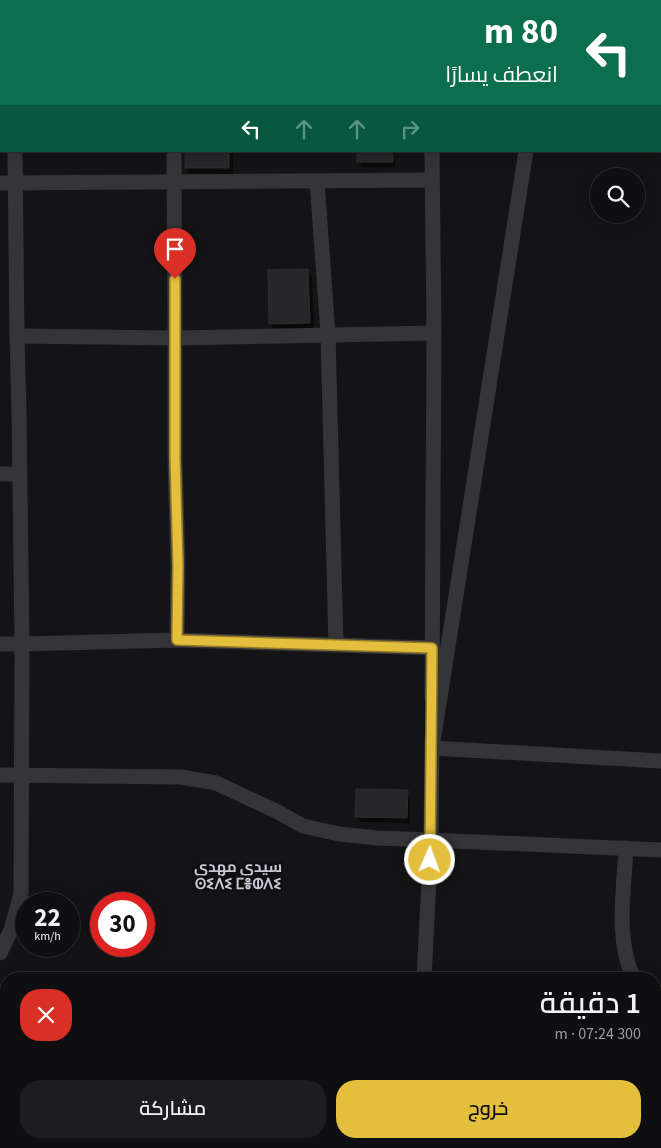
<!DOCTYPE html>
<html lang="ar">
<meta charset="utf-8">
<style>
:root{--surface:#0f0e10;--page:#1d1c1e;--text:#f1f3f6;--muted:#9b9c9f;--line:#2f2e30;--accent:#e3bf3d}
body{margin:0;font-family:"Source Sans 3",Cairo,"Noto Sans Tifinagh",sans-serif;background:var(--page);color:var(--text);direction:rtl;height:100vh;display:flex;flex-direction:column;font-size:19px;white-space:nowrap}
*{box-sizing:border-box;margin:0}
p{font-size:16px;color:var(--muted)}
.icon{flex:none;width:28px;height:28px;fill:none;stroke:currentColor;stroke-width:2;stroke-linecap:round;stroke-linejoin:round}
.map{position:relative;flex:1;overflow:hidden;direction:ltr}
.details{position:absolute;left:0px;top:972px;width:661px;height:176px;display:flex;flex-direction:column;background:var(--surface);border-radius:20px 20px 0 0;box-shadow:0 2px 12px #0003,0 0 0 1px var(--line);direction:rtl}
.details>*{flex:none}
.hud{position:absolute;left:0px;top:0px;width:661px;height:152px;box-shadow:0 2px 12px #0003,0 0 0 1px var(--line);direction:rtl;background:#0b6e4f;color:#fff;overflow:hidden}
.tools{position:absolute;left:590px;top:168px;display:grid;gap:10px}
.tools a{display:grid;place-items:center;width:55px;height:55px;border-radius:50%;background:var(--surface);box-shadow:0 2px 12px #0003,0 0 0 1px var(--line);font-size:25px}
.speed{position:absolute;left:15px;top:892px;display:flex;gap:10px;font-size:25px;font-weight:700;text-align:center}
.speed>*{display:grid;place-content:center;width:65px;height:65px;border-radius:50%;background:var(--surface);box-shadow:0 2px 12px #0003,0 0 0 1px var(--line);line-height:1}
.speed small{font-size:12px;font-weight:400}
.speed .limit{border:8px solid #d22;background:#fff;color:#111}
.pin{position:absolute;display:grid;place-items:center;width:42px;height:42px;color:#fff;margin:-51px -21px;border-radius:50% 50% 50% 0;rotate:-45deg;box-shadow:0 0 5px #0007}
.pin .icon{rotate:45deg}
.me{position:absolute;width:55px;margin:-28px;rotate:2deg;stroke-linejoin:round;filter:drop-shadow(0 0 4px #0008)}
.turn{display:flex;align-items:center;gap:18px;height:105px;padding:0 20px;font-size:22px}
.turn .icon{width:65px;height:65px;stroke-width:2.5}
.turn b{display:block;font-size:35px;line-height:42px}
.lanes{display:flex;align-items:center;height:48px;padding:0 20px;background:#0003;justify-content:center;gap:25px;direction:ltr}
.lanes .off{opacity:.35}
.round{display:grid;place-items:center;flex:none;width:52px;height:52px;border-radius:20px;background:var(--page)}
.summary{display:flex;align-items:center;justify-content:space-between;height:85px;padding:0 20px}
h1{font-size:30px;font-weight:600;line-height:38px}
.action{display:flex;gap:10px;margin-top:auto;padding:10px 20px}
.action a{flex:1;height:58px;border-radius:20px;background:var(--accent);color:#111;font-size:20px;font-weight:600;line-height:58px;text-align:center}
.action a+a{background:var(--page);color:var(--text)}
.map>svg:first-child{display:block}
</style>
<div class="map">
<svg width="661" height="1148" viewBox="0 0 661 1148">
<rect width="100%" height="100%" fill="#141315"/>
<g fill="#0007">
<polygon points="0,54 1,56 1,85 0,85"/>
<polygon points="186,151 233,151 233,176 191,176 186,168"/>
<polygon points="359,151 395,151 395,167 362,167 359,162"/>
<polygon points="308,270 312,278 314,331 275,332 271,324 269,272"/>
<polygon points="407,791 410,797 410,823 360,822 356,816"/>
<polygon points="0,1044 6,1045 6,1143 0,1143"/>
<polygon points="109,1142 132,1142 132,1146"/>
</g>
<g fill="#272629" stroke="#2e2d31">
<rect x="185" y="151" width="44" height="17"/>
<rect x="357" y="151" width="36" height="11"/>
<polygon points="308,269 310,323 269,324 268,270"/>
<polygon points="356,789 408,790 407,818 355,817"/>
<polygon points="0,1043 6,1043 6,1097 2,1136 0,1135"/>
<polygon points="144,1146 215,1147 215,1148 144,1148"/>
</g>
<g fill="none" stroke-linecap="round" stroke-linejoin="round">
<g stroke="#353539" stroke-width="15">
<polyline points="13,0 13,1"/>
<polyline points="210,0 210,1"/>
<polyline points="431,0 431,1"/>
<polyline points="551,1 551,0"/>
<polyline points="0,22 1,22"/>
<polyline points="174,151 175,338 175,459 178,565 177,640"/>
<polyline points="432,151 434,333 432,697"/>
<polyline points="526,151 432,748 661,761"/>
<polyline points="0,183 432,180"/>
<polyline points="17,336 175,338 434,333"/>
<polyline points="0,474 19,474"/>
<polyline points="0,644 22,644 177,640 336,645 328,334 317,181"/>
<polyline points="336,645 432,648"/>
<polyline points="0,775 181,777 216,783 276,811 303,826 339,834 377,838 431,840 661,850"/>
<path d="M626 848C624 889 615 941 634 979"/>
<polyline points="0,953 11,930 21,894 22,644 19,411 17,336 15,151"/>
<polyline points="424,979 431,840 432,738"/>
<polyline points="0,1001 6,1001"/>
<polyline points="655,1001 661,1001"/>
<polyline points="655,1028 660,1056 657,1148"/>
<polyline points="267,1148 267,1142"/>
<polyline points="416,1148 417,1142"/>
<polyline points="519,1148 519,1142"/>
</g>
</g>
<g fill="none" stroke-linecap="round" stroke-linejoin="round">
<g stroke="#947c28" stroke-width="12">
<polyline id="route" points="175,279 175,458 178,565 177,640 432,648 430,860"/>
</g>
<use href="#route" stroke="#e3bf3d" stroke-width="9"/>
</g>
<g text-anchor="middle" dominant-baseline="central" stroke-width="5" stroke-linejoin="round" paint-order="stroke">
<g font-size="15" font-weight="bold" fill="#c7c8d1" stroke="#0f0e10">
<text x="238" y="867">سيدي مهدي<tspan x="238" dy="17">ⵙⵉⴷⵉ ⵎⴻⵀⴷⵉ</tspan></text>
</g>
</g>
</svg>
<div class="tools">
<a><svg class="icon" aria-label="search" viewBox="0 0 24 24"><circle cx="10" cy="10" r="6"/><path d="M15 15l6 6"/></svg></a>
</div>
<div class="speed"><div>22<small>km/h</small></div><div class="limit">30</div></div>
<div class="pin" style="left:175px;top:279px;background:#d93025"><svg class="icon" aria-label="arrive" viewBox="0 0 24 24"><path d="M6 21V4h12l-3 4 3 4H6"/></svg></div>
<svg class="me" style="left:430px;top:860px" viewBox="-20 -20 40 40"><circle r="17" fill="#e3bf3d" stroke="#fff" stroke-width="3"/><path d="M0-11L8 9 0 5-8 9z" fill="#fff"/></svg>
<div class="hud">
<div class="turn"><svg class="icon" aria-label="left" viewBox="0 0 24 24"><path d="M17 20v-9H6M10 6l-5 5 5 5"/></svg><div><b>80 m</b>انعطف يسارًا</div></div>
<div class="lanes"><svg class="icon" aria-label="left" viewBox="0 0 24 24"><path d="M17 20v-9H6M10 6l-5 5 5 5"/></svg><svg class="icon off" aria-label="ahead" viewBox="0 0 24 24"><path d="M12 20V5M6 11l6-6 6 6"/></svg><svg class="icon off" aria-label="ahead" viewBox="0 0 24 24"><path d="M12 20V5M6 11l6-6 6 6"/></svg><svg class="icon off" aria-label="right" viewBox="0 0 24 24"><path d="M7 20v-9h11M14 6l5 5-5 5"/></svg></div>
</div>
<section class="details">
<div class="summary"><div><h1>1 دقيقة</h1><p>300 m · 07:24</p></div><a class="round" style="background:#d93025;color:#fff"><svg class="icon" aria-label="close" viewBox="0 0 24 24"><path d="M6 6l12 12M18 6L6 18"/></svg></a></div>
<div class="action"><a>خروج</a><a>مشاركة</a></div>
</section>
</div>
